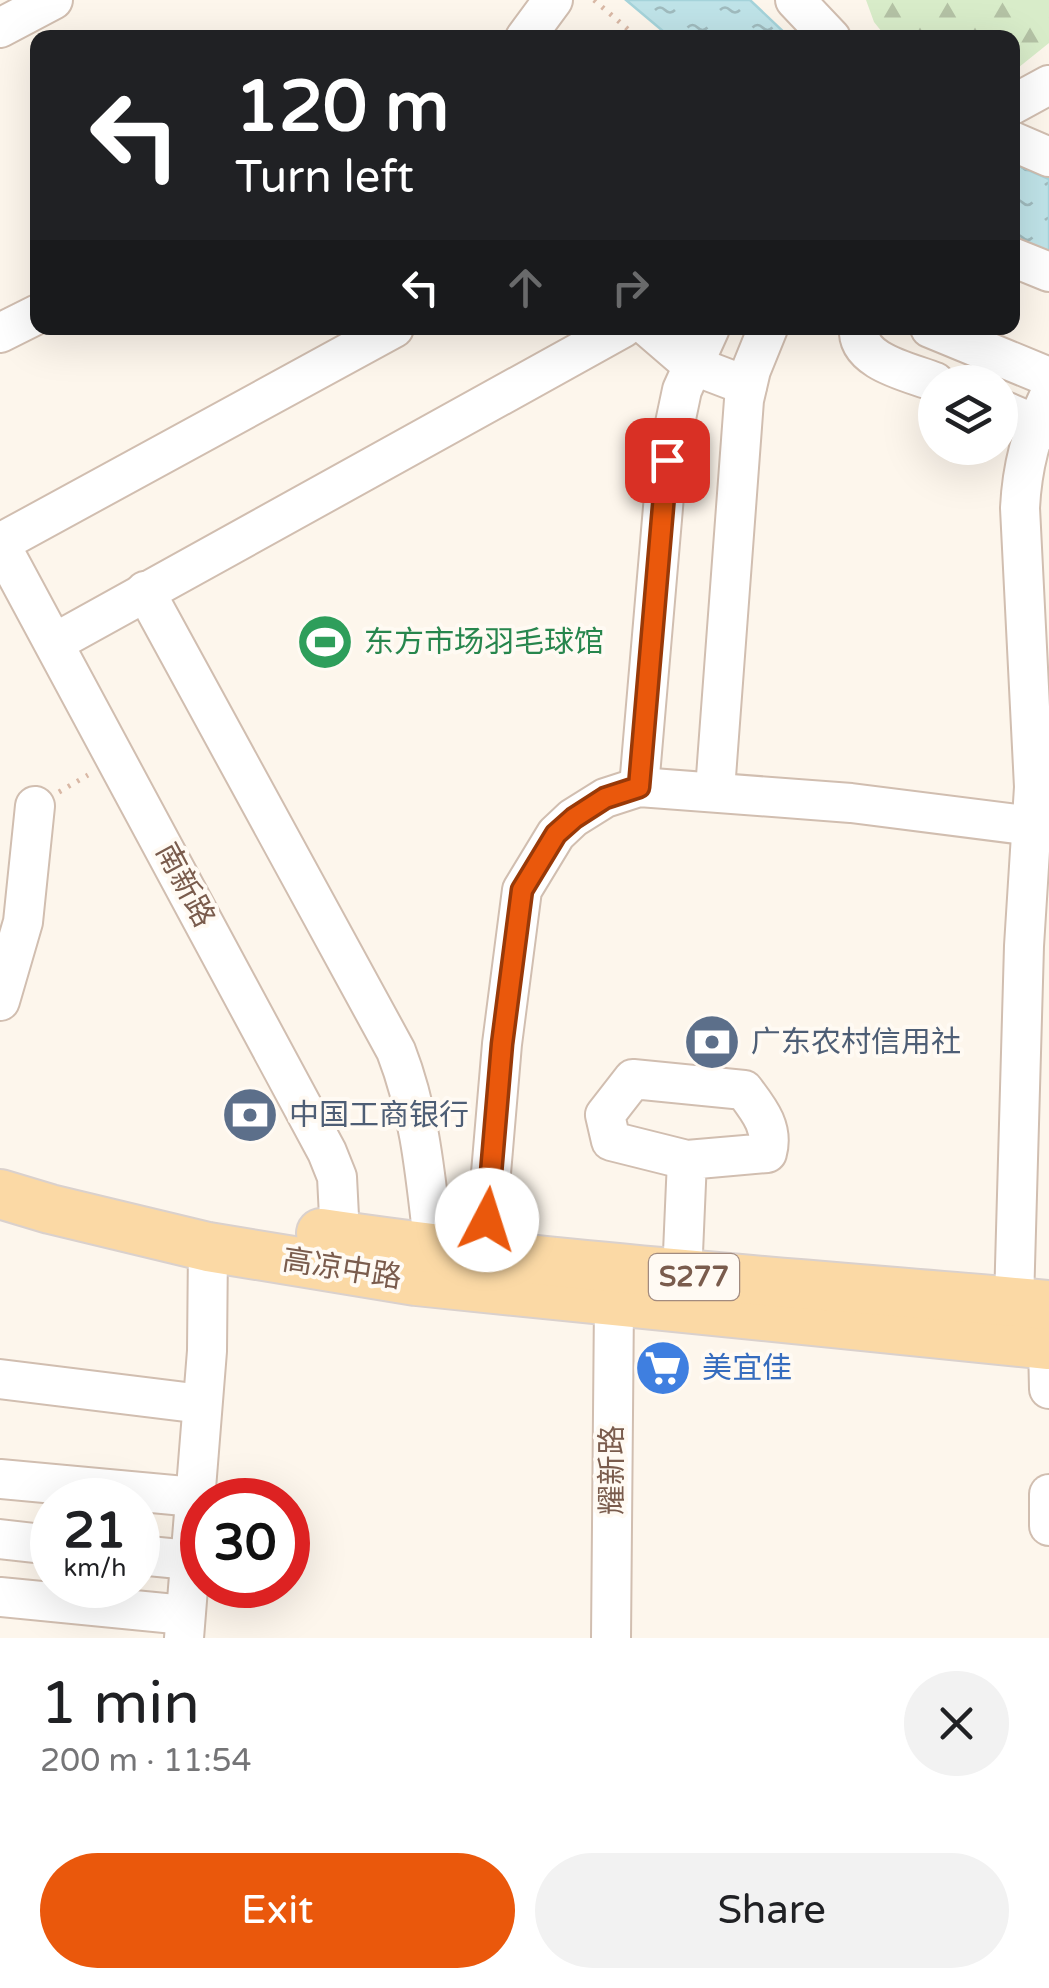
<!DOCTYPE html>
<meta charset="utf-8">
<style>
:root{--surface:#fff;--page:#f2f2f2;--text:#202124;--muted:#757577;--accent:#ea580c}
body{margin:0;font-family:"Varela Round","Noto Sans SC",sans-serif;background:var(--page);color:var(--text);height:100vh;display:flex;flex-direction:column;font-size:38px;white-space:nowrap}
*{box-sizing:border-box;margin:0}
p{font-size:32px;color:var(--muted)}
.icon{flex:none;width:55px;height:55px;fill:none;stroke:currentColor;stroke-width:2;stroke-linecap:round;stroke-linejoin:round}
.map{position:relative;height:1638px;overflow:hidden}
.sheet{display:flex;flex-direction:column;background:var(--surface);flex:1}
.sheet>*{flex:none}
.banner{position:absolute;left:30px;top:30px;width:990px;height:305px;border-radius:20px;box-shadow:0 10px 40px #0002;background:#202124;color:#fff;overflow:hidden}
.buttons{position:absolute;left:918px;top:365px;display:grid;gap:20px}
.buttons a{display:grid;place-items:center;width:100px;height:100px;border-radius:50%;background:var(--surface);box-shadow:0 10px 40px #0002;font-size:50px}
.speed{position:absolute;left:30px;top:1478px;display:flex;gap:20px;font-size:50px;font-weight:700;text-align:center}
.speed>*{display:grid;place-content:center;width:130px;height:130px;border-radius:50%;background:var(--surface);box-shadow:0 10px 40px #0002;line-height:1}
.speed small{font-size:25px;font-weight:400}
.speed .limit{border:15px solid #d22;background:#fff;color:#111}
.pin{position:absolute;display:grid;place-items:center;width:85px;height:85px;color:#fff;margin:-42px;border-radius:20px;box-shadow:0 5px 15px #0006}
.me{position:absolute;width:110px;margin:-55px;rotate:5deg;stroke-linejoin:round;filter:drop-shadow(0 0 8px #0008)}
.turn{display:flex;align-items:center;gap:35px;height:210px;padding:0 40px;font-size:45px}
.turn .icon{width:130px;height:130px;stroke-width:2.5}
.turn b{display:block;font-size:70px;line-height:85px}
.lanes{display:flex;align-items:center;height:95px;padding:0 40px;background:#0003;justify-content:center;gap:50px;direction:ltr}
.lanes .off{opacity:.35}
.round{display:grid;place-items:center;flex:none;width:105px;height:105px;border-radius:52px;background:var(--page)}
.summary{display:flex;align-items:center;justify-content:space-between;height:170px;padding:0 40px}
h1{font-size:60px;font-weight:600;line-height:75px}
.primary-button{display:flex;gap:20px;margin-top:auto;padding:20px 40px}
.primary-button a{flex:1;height:115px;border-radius:60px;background:var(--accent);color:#fff;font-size:40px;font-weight:600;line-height:115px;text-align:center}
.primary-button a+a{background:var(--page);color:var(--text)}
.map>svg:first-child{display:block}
</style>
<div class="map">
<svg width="1049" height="1638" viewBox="0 0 1049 1638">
<defs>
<pattern id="forest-firs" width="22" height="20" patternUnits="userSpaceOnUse" patternTransform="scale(2.5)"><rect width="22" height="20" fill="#d8ecc9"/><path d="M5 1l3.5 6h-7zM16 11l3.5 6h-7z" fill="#b4c2a5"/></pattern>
<pattern id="water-ripples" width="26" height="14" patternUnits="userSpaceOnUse" patternTransform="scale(2.5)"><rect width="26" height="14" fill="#bfe3e8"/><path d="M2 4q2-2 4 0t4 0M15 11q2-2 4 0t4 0" fill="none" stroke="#a0bbbe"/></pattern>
</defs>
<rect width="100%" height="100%" fill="#fdf6ec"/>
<polygon fill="url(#forest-firs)" points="866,0 1049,0 1049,43 1013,72 1012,38 886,37 874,22"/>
<g fill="url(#water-ripples)" stroke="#a5d3da" stroke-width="2.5">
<polygon points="626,0 750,0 789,37 670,37"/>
<polygon points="1012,163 1049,179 1049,260 1013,245"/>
</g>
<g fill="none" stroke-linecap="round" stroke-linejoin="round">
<g stroke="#d1beb0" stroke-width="42">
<g id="minor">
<polyline points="795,0 831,38"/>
<polyline points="0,28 53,0"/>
<polyline points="525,38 553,0"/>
<polyline points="1012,105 1049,85"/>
<polyline points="1012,141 1049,157"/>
<polyline points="1012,257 1049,272"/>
<polyline points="649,328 692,365 747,386"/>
<path d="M859 328C856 362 910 372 935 382"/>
<polyline points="930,328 1049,377"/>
<polyline points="0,333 38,314"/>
<polyline points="1000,409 1049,430"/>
<polyline points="0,543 394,328"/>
<polyline points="0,544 327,1152 337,1177 340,1236"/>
<path d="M145 591 396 1051C421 1115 426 1182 434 1250"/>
<polyline points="54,643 623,328"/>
<polyline points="639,787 667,461 682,390 710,328"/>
<polyline points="715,790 744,400 751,370 768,328"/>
<polyline points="0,1001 23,922 35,806"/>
<polyline points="484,1255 502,1044 522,890 556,834 573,818 605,798 639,787 851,803 1032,826"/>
<path d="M682 1276 687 1160 767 1153C774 1128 759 1110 744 1090L633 1079 605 1115 611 1141 687 1160"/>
<path d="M1014 1302 1024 946 1034 787 1020 508C1022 467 1031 433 1049 396"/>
<polyline points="1048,1345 1049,1389"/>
<polyline points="0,1379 202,1404"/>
<polyline points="0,1479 195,1497"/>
<polyline points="1049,1494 1049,1526"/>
<polyline points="0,1539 52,1545"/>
<polyline points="138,1555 190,1560"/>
<polyline points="0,1597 185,1615"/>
<polyline points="184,1638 207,1351 208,1247"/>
<polyline points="611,1638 614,1302"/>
</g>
</g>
<g stroke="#dad1cd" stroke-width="52">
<g id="major">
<polyline points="0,1194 50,1209 208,1247 416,1281 1049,1345"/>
<path d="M321 1233C563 1269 806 1283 1049 1305"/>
</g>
</g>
<g stroke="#d9b8a5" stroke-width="5" stroke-dasharray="2.5 8" stroke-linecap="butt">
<polyline points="594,0 638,38"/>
<polyline points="59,792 88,775"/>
</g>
<use href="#minor" stroke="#fff" stroke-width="38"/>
<use href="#major" stroke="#fbd9a5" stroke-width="48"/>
</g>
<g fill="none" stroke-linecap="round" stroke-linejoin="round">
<g stroke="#983908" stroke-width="25">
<polyline id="route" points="487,1220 502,1044 522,890 556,834 574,818 605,798 639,787 667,460"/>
</g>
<use href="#route" stroke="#ea580c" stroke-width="18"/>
</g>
<defs>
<g id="stadium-disc" transform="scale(2.875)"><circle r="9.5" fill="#2e9e5b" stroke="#fffaf3"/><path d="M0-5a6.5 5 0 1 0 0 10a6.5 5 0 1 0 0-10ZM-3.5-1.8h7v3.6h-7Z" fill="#fff"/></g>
<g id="bank-disc" transform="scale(2.875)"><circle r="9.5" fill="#5c6f8a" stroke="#fffaf3"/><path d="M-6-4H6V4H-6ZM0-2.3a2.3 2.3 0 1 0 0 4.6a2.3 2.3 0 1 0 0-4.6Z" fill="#fff"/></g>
<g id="supermarket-disc" transform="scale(2.875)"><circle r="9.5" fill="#3f7fe0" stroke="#fffaf3"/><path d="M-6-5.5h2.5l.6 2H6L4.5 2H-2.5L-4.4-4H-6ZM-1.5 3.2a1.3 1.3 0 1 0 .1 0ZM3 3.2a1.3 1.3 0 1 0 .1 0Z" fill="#fff"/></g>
</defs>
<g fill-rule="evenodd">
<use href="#stadium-disc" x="325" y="642"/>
<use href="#bank-disc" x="712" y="1042"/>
<use href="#bank-disc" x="250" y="1115"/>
<use href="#supermarket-disc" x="663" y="1368"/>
</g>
<g text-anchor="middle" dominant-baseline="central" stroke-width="8" stroke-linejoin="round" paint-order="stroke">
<rect fill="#fffaf3" stroke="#a28b7f" stroke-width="2.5" x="649" y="1254" width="90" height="46" rx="8"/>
<g font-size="28" font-weight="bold" fill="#7a5c4d">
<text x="694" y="1277">S277</text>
</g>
<g font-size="30" fill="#27864d" stroke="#fffaf3" text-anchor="start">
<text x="364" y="642">东方市场羽毛球馆</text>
</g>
<g font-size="30" fill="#7a5c4d" stroke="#fffaf3">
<text transform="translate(185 885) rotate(62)">南新路</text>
<text transform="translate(342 1269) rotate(9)">高凉中路</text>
<text transform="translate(612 1470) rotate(-90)">耀新路</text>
</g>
<g font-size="30" fill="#4e5e75" stroke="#fffaf3" text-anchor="start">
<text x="751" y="1042">广东农村信用社</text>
<text x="289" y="1115">中国工商银行</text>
</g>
<g font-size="30" fill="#366cbe" stroke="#fffaf3" text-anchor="start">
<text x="702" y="1368">美宜佳</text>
</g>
</g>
</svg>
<div class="buttons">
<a><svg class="icon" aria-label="layers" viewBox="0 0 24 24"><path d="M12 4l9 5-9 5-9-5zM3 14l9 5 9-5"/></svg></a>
</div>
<div class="speed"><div>21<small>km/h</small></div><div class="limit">30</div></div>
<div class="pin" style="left:667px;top:460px;background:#d93025"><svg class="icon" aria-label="arrive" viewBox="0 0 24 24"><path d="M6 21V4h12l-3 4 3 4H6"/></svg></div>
<svg class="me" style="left:487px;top:1220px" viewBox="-20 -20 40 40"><circle r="19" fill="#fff"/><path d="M0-13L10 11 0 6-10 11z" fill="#ea580c"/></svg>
<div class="banner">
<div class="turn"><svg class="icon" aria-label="left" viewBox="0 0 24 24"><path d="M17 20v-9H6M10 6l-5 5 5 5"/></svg><div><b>120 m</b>Turn left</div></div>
<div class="lanes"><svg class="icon" aria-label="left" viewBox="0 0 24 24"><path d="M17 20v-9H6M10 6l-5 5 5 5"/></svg><svg class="icon off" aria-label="ahead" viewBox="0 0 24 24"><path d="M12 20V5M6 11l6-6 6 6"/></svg><svg class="icon off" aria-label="right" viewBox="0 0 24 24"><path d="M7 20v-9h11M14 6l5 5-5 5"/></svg></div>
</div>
</div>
<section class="sheet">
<div class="summary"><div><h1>1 min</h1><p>200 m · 11:54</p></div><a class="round"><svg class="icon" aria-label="close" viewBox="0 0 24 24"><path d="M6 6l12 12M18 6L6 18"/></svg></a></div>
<div class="primary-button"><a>Exit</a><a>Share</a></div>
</section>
